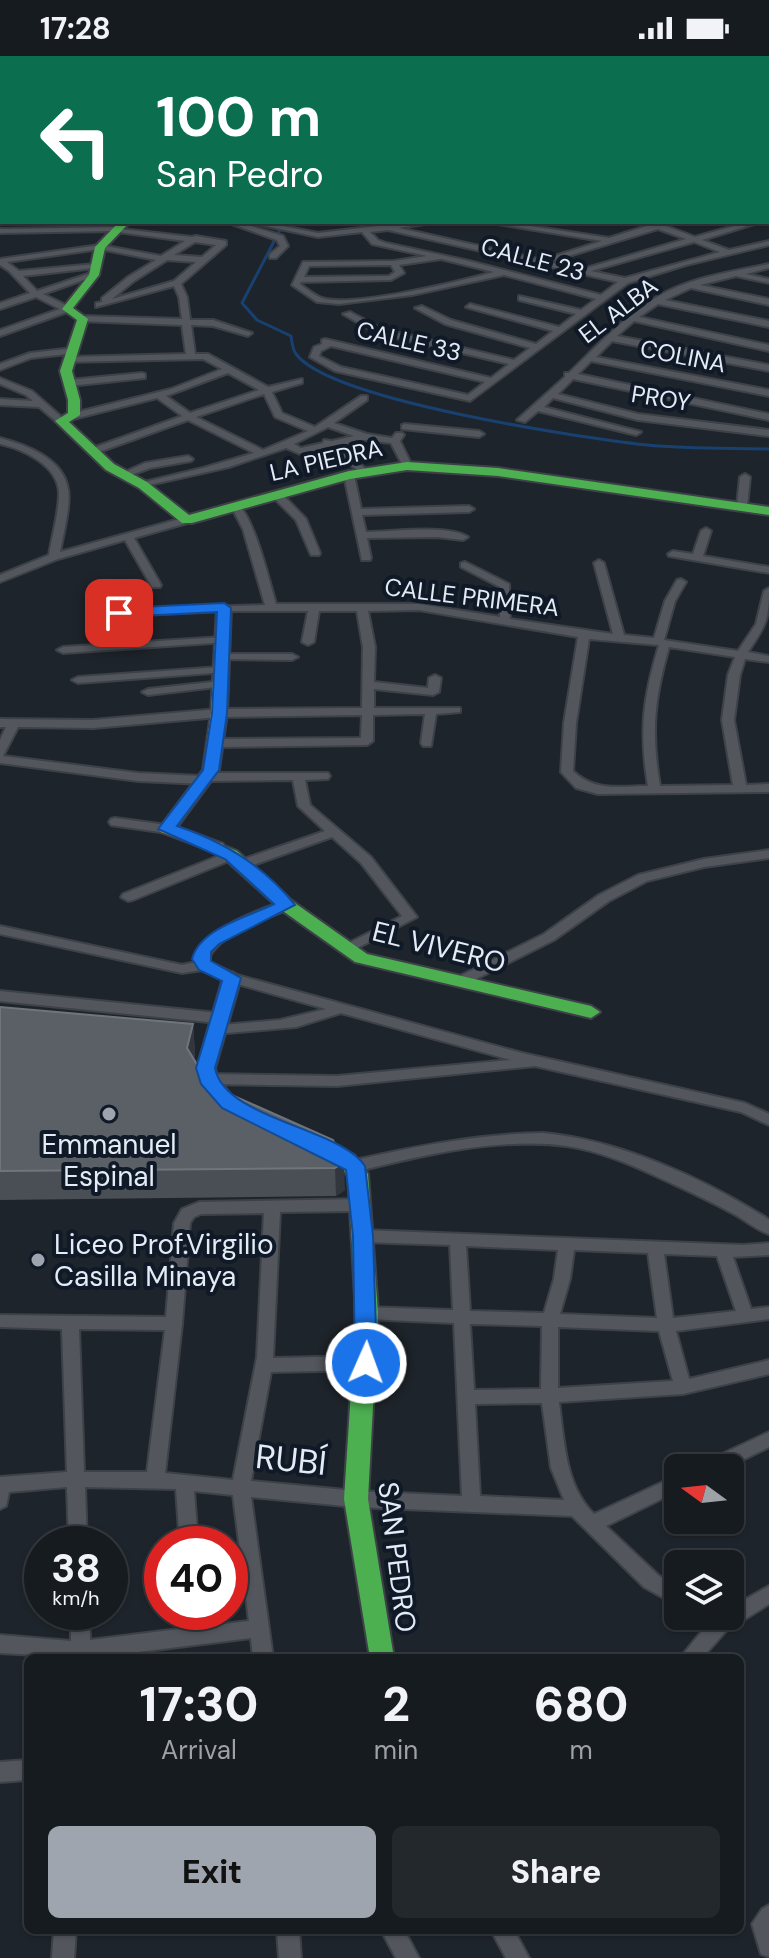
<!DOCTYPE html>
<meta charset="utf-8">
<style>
:root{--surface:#161b20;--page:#23282d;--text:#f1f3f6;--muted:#9ea1a5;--line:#35393e;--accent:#9fa5ae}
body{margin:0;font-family:"DM Sans",sans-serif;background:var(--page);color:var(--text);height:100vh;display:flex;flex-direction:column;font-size:30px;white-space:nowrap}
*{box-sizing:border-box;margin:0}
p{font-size:26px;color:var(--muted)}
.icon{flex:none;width:44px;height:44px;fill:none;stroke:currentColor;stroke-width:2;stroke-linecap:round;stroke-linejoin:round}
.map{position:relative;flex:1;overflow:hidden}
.side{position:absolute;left:24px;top:1598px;width:720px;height:280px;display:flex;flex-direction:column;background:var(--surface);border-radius:12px;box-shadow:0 2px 6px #0004,0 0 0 2px var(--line)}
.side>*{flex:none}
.hud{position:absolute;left:0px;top:0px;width:770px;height:168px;box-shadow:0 2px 6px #0004,0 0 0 2px var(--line);background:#0b6e4f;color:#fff;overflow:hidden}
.needle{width:52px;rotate:285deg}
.fabs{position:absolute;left:664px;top:1398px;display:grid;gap:16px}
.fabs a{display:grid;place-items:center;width:80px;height:80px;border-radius:12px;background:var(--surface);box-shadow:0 2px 6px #0004,0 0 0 2px var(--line);font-size:40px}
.speed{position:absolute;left:24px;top:1470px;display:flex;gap:16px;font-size:40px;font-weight:700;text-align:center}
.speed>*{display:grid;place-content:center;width:104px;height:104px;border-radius:50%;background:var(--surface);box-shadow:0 2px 6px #0004,0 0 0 2px var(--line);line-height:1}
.speed small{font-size:20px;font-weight:400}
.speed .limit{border:12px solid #d22;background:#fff;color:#111}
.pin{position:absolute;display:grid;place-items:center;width:68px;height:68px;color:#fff;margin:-34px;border-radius:16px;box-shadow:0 4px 12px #0006}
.me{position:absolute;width:88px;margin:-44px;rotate:2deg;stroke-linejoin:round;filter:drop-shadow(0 0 6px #0008)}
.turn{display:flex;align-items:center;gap:28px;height:168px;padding:0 24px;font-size:36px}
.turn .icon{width:104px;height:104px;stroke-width:2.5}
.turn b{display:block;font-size:56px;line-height:68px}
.eta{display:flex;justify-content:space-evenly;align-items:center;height:136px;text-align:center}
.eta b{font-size:48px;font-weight:800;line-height:56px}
.action{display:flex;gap:16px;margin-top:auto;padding:16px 24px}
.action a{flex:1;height:92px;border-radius:12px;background:var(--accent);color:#111;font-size:32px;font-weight:800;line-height:92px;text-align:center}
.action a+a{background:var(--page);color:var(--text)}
.status{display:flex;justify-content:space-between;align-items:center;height:56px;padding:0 40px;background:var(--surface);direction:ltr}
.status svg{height:22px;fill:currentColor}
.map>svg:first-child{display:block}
</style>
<div class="status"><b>17:28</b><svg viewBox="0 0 49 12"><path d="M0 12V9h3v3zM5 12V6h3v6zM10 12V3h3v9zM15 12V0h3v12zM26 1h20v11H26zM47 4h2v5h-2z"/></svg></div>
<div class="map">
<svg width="769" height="1902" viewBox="0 0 769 1902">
<rect width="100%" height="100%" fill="#1e242b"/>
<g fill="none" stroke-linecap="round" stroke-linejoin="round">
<path stroke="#194170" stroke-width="3" d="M281 172 242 247 257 264 291 280C292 285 292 293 296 298 331 345 583 382 647 389 687 393 728 392 769 393"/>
<g stroke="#3d4148" stroke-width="4">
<g id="street">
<polygon points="364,0 371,0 372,2 365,2"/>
<polygon points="421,0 428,0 429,2 422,2"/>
<polygon points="482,0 489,0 490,2 483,2"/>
<polygon points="556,0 563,0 565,2 558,2"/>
<rect x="768" y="12" width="1" height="5"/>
<polygon points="768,26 769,26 768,31"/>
<rect x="768" y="75" width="1" height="4"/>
<rect x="768" y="85" width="1" height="6"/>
<rect x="768" y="150" width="1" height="4"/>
<rect x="768" y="161" width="1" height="5"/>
<polygon points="226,166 238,166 283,180 288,190 276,202 270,202 270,198 280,190 277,184"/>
<path d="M247 166H263L318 177 412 166H437L399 172 542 204 602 185 485 166H505L609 182 656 167 676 166 666 170 695 181 748 166H761L702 184 729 194 769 185V189L686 209 628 227 470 345 335 315 310 301 314 291 322 288V284L325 283 491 322 509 308 376 277 343 258 350 256 382 273 514 304 530 292 445 268 415 252 422 250 451 264 536 288 553 275 466 251 470 248 559 271 576 258 519 244V240L581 254 596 243 504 219 412 239 339 248 317 246 292 229 303 206 394 205 427 200 372 188 362 176 318 181ZM658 173 686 183 583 213 549 206ZM388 174 618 226 601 239 469 205 386 187 378 184 370 176ZM694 186 720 196 625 222 591 215ZM441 203 494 216C461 225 351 252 322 242 314 239 307 233 300 228L301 226 391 224 404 217 399 209ZM391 209 395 216 389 220 304 221 309 210ZM331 290 485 326 468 339 341 311 319 300 321 295Z"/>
<path d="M118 171 122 173 192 181 196 180 226 185V189L181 228 187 241 190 264H213L252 277 248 280 213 270 191 269 195 298H208L268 331 302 323V327L272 336 282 357 315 371 361 340H367V344L334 367 367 378 392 382 396 377H402L404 379 400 385 412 410 410 412H404L391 387 365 384 338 390 367 414 369 416 364 419 328 392 300 398 286 392 229 411 140 431V427L203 412 254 397 188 364 96 397H90V393L182 360 157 342 73 363 70 362V358L171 333 222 313 203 303 66 306V302L69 301 186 298 182 269 80 265 79 263 83 260 182 263 179 241 174 230 96 251V247L102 246V242L128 221 156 204 100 193 7 206 19 215 95 208 99 210 95 212 23 220 37 235 91 217 98 219 43 238 70 251V255L0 280V274L60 253 36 241 0 253V247L30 237 9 215 0 209V203L100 189 161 200 185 185 111 175 0 177V173ZM195 186 216 189 202 201 174 199ZM167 204 196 206 174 225 112 243 134 225ZM228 317 259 334 190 357 166 340ZM264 338 275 361 308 375 263 394 196 361ZM328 371 354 380 332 385 324 384 323 387 301 392 294 388Z"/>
<path d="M769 208V212L746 218 769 223V227L736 220 700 229 769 243V249L691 232 665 244 769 265V271L658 248 639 261 769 289V295L634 265 617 280 769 309V315L612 285 596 301 769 334V340L591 305 578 318 769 358V364L573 323 558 338 638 358 769 374V380L638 364 553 342 544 351 641 376 636 379 538 355 525 366 517 364 565 321V317H569C599 288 629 255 666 236 698 220 735 215 769 208Z"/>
<polygon points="73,292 77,295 76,297 31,302 0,314 0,308 30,297"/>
<polygon points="142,317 145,318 145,322 69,330 64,327 69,324"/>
<polygon points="0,322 32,335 66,365 58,367 39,351 0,349 0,343 33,345 26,339 0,328"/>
<polygon points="405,368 479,375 484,378 479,381 402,373 402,369"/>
<path d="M0 382C26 389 63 402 68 433 71 449 63 479 60 496L183 462H191V466L134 482 161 529 160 531H152L125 484 58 503 0 526V519L49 499C52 480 59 457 59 437 58 409 23 393 0 388Z"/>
<polygon points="188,400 193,403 191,405 150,412 123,422 118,419 145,407"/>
<path d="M349 416 354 419 361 453 469 450 474 453 469 456 362 459 366 476C392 476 447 468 468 481L463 484 437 481 367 482 371 502 370 504H362L344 419Z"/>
<polygon points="745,418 750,421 747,450 742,453 737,450 740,421"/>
<polygon points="273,437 281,437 306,463 320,497 319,499 311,499 296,464 273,441"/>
<path d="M236 447C254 459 269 525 276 548H419L500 561V531L461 511V507L465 506 509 528 510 563 613 578 594 507 599 504 604 507 624 579 654 582 665 545 677 524 681 523 686 526 675 545 664 584 738 595 756 568 764 535 769 532C769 565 766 569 748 596L769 600V606L745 603 740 619 734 664 746 729 769 728V736L598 738 576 732 561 716 564 667 578 581 419 554 368 555 375 591 374 626 428 632 429 622 435 619 441 622 439 636 433 639 374 633V652H460V656L436 658 431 690H423L421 687 425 658 373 659V685L367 689 216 691 210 687 216 683 361 682 362 659 219 661 93 672 18 671 3 700 138 717 201 720 207 717H328L330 720 328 723 305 724 310 749 371 801 417 861 346 898 339 894 341 891 402 860 361 807 332 781 248 811 243 812 237 808 238 805 325 775 298 750 293 724 210 725 204 728 138 725 0 707V684L6 671H0V663L93 664 219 653 362 652 363 591 357 555H319L314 586 308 589 302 586 308 555H224L119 560 114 557 119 554 265 549 243 473 231 450ZM589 583 659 589C643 642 639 675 648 730 620 730 594 736 573 715L576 667ZM669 591 735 601 728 619 722 664 733 729 660 730C651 676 654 643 669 591Z"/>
<polygon points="706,472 711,475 703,500 769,511 769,517 669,500 668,498 673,495 693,498 701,475"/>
<polygon points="223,581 229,584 227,586 63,597 57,594 63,591"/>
<polygon points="222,598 292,598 298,601 292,604 218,603 218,599"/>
<polygon points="221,611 227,614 225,616 78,627 72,624 78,621"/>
<polygon points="221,625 227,628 225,630 148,639 142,636 148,633"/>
<polygon points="115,762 167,769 173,773 167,777 111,769 109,766 111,763"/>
<polygon points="769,794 769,802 704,811 647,825 609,845 554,884 466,928 456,928 454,925 456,922 544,878 599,839 638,819 704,803"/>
<polygon points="231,795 237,799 236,802 133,844 128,845 121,841 123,838"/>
<path d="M286 845 291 846 293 849 291 852C264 864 222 875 208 903L210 906 237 919 522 997 745 1047 769 1058V1069L741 1056 535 1010 337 1030 208 1028 201 1023 208 1018 337 1020 511 1004 341 957 296 971 216 978 209 973 211 970 280 964 326 953 227 925 203 914 182 917 0 878V870L182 909 196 906 194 903C210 871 254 855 286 845Z"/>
<polygon points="0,935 218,957 225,962 218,967 0,945"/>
<path d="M543 1077C619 1084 700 1121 765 1161L769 1164V1178C756 1174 744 1163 732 1157 708 1144 684 1133 660 1122 630 1108 600 1095 567 1090 497 1081 423 1099 355 1116L350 1114 347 1110 350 1106 355 1104C417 1090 479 1078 543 1077Z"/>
<path d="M360 1143 366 1145 368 1149 366 1153 360 1155 280 1156 273 1302 366 1300 372 1302 374 1307 372 1312 366 1314 271 1316 251 1425 356 1435 462 1440 454 1267 367 1263 361 1262 359 1257 361 1252 367 1251 453 1254 450 1189 363 1186 357 1184 355 1180 357 1176 363 1174 743 1189 769 1187V1199L733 1201 751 1253 769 1251V1263L676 1275 689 1323 769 1304V1318L683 1338 559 1346C564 1384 565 1430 594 1458L678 1419V1435L606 1470 658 1519 678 1532V1550L644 1531 572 1460 356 1451 251 1441 273 1602H253L251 1582 90 1602 0 1597V1579L71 1585V1556H89L90 1584 187 1572 186 1556H204L206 1570 249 1565 233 1439 194 1435 198 1488H180L176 1433 85 1431 87 1488H69L67 1431 9 1436 6 1450 0 1453V1421L67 1416 62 1273 0 1271V1259L166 1261 174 1167 182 1153 199 1146ZM264 1157 257 1301 233 1424 165 1417 182 1268 190 1167 194 1161 201 1158ZM466 1190 558 1194 554 1223 544 1257 470 1255ZM574 1194 648 1197 657 1262 560 1258 570 1223ZM664 1198 717 1200 736 1255 673 1262ZM470 1268 542 1270 541 1333 474 1334ZM558 1271 659 1275 673 1325 558 1332ZM79 1273 165 1274 147 1416H84ZM542 1347 551 1412 564 1444 480 1440 475 1348Z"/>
<polygon points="769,1376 769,1391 726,1412 700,1412 703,1407"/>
<polygon points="769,1530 769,1548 726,1575 702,1602 680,1602 706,1570 699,1566 697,1560 730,1560 730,1552"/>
<polygon points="28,1704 28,1724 0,1726 0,1706"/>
<polygon points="769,1849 769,1901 761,1898 752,1868 762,1853"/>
<polygon points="54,1874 76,1874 74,1902 52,1902"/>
<polygon points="277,1874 299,1874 301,1902 279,1902"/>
<polygon points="381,1874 404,1874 419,1902 396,1902"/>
<polygon points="491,1874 514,1874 529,1902 506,1902"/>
</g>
</g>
<g stroke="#3d4148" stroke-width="4">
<g id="fast">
<rect x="0" y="12" width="2" height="6"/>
<rect x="768" y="48" width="1" height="6"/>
<polygon points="119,166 130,166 105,192 99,219 73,252 88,263 72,315 80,344 80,359 69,366 114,408 147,426 189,459 349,415 407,406 498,412 769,451 769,459 498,420 407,414 350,423 192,467 182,467 139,432 106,414 55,365 68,357 68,344 60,315 77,264 62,253 89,219 95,191"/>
<polygon points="217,787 237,795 292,845 367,898 591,950 600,956 591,962 355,906 280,853 225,803 209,792"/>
<polygon points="232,916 241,922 215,1012 217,1021 235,1045 233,1050 219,1050 201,1028 197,1012 223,922"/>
<path d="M320 1083 354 1099 368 1118 378 1257 368 1443 394 1602H370L344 1443 356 1257 348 1120C338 1106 320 1103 310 1090L313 1085Z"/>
</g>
</g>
<g stroke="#3d4148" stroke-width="4">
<polygon id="slow" points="224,548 231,552 227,657 219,714 177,771 223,788 225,792 217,797 161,776 159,773 203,714 211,657 217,552"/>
</g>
<use href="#street" fill="#53575d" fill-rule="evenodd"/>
<use href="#fast" fill="#4caf50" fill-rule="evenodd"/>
<use href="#slow" fill="#ffc107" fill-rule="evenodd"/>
</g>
<polygon fill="#4a4f55" points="0,951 193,968 195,997 194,1003 206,1023 225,1036 333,1084 345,1134 336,1140 0,1144"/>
<g fill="#31373d">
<polygon points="193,968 195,997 190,1021 187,992"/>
<polygon points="344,1106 345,1134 336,1140 335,1112"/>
</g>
<polygon fill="#5a6066" stroke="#70757d" stroke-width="2" points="0,951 193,968 187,992 206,1023 225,1036 333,1084 344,1106 335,1112 0,1115"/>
<path fill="#1a73e8" stroke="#114b97" stroke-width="2" d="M224 547 231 552 227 657 219 714 177 770C222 785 265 811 295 849L219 888 211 896V905L241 922 215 1012C224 1063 341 1072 365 1110L373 1180 377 1307 373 1313 366 1316 358 1313 355 1307 353 1180 346 1114 222 1052 201 1028 196 1012 222 925 199 914 192 903C200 872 248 861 274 848L225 803 158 773 203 714 212 657 217 556 119 561 112 557 119 552Z"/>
<g fill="#9fa5ae" stroke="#0f1927" stroke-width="3">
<circle cx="109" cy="1058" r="8"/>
<circle cx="38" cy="1204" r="8"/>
</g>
<g text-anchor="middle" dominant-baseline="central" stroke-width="8" stroke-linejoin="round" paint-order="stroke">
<g font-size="24" fill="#e4ebf5" stroke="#0f1927">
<text transform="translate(533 203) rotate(15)">CALLE 23</text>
<text transform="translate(618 254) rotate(-37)">EL ALBA</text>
<text transform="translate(409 285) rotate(13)">CALLE 33</text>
<text transform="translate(683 300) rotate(11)">COLINA</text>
<text transform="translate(661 342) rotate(9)">PROY</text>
<text transform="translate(326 404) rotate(-13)">LA PIEDRA</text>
<text transform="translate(472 541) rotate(7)">CALLE PRIMERA</text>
</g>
<g font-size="28" fill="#e4ebf5" stroke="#0f1927">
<text transform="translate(439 891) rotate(14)">EL VIVERO</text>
<text transform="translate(397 1501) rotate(83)">SAN PEDRO</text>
</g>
<g font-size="28" fill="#e4ebf5" stroke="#0f1927">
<text x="109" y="1088">Emmanuel<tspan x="109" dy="32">Espinal</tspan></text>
<text x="54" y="1188" text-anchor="start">Liceo Prof.Virgilio<tspan x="54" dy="32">Casilla Minaya</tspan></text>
</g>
<g font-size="34" fill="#e4ebf5" stroke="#0f1927">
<text transform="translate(291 1404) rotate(6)">RUBÍ</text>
</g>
</g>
</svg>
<div class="fabs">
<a><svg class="needle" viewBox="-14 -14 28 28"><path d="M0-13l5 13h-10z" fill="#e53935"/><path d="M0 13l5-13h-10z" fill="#9ea1a5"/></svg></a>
<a><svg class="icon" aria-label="layers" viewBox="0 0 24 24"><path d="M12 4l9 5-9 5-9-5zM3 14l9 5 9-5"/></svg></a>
</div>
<div class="speed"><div>38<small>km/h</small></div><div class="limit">40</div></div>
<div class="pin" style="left:119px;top:557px;background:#d93025"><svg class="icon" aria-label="arrive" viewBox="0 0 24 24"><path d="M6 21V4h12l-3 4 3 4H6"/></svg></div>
<svg class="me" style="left:366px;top:1307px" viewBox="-20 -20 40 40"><circle r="17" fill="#1a73e8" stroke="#fff" stroke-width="3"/><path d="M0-11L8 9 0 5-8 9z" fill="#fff"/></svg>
<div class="hud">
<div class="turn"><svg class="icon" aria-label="left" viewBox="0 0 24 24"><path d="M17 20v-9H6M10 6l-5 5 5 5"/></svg><div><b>100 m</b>San Pedro</div></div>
</div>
<section class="side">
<div class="eta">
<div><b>17:30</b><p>Arrival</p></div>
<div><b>2</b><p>min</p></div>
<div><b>680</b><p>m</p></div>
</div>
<div class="action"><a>Exit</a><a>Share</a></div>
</section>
</div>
